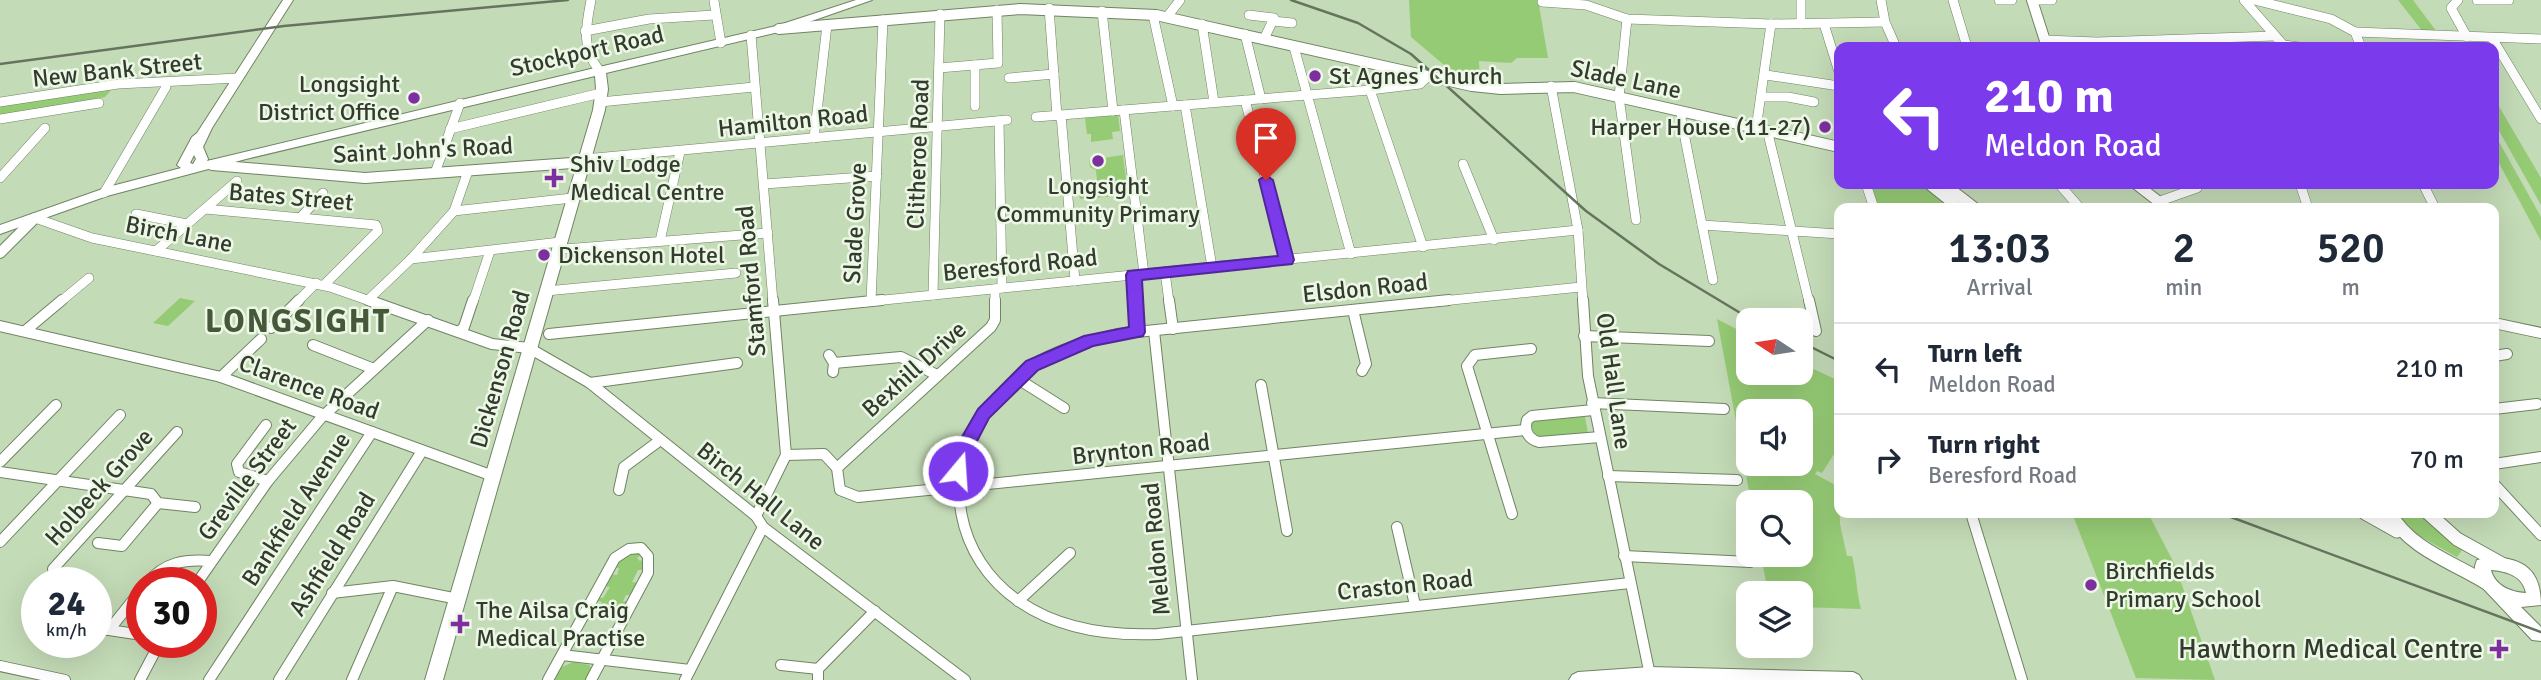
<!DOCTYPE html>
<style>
:root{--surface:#fff;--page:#f6f6f7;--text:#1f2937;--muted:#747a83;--line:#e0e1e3}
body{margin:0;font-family:Signika,sans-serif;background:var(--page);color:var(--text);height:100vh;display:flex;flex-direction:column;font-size:26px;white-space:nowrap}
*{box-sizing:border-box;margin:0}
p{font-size:23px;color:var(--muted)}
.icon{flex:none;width:38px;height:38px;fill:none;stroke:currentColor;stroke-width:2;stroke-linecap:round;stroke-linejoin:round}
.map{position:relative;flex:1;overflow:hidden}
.sheet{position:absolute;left:1834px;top:203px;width:665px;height:315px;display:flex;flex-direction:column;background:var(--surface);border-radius:14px;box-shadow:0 7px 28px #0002}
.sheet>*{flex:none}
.banner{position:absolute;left:1834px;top:42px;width:665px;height:147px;border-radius:14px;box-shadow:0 7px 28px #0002;background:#7c3aed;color:#fff;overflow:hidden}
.needle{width:46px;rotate:282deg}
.controls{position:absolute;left:1736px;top:308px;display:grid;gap:14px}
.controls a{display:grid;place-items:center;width:77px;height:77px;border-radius:14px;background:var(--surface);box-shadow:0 7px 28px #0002;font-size:35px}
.speed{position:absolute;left:21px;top:567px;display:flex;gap:14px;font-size:35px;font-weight:700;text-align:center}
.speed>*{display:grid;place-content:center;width:91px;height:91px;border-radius:50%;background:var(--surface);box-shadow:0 7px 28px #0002;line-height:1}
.speed small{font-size:18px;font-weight:400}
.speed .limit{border:10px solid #d22;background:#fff;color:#111}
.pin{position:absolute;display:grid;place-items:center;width:60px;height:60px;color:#fff;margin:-72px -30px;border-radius:50% 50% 50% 0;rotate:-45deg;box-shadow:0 0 7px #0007}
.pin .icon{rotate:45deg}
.me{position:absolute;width:77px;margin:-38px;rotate:18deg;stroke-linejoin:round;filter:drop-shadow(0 0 5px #0008)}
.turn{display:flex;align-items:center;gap:24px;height:147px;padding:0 35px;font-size:32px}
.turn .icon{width:91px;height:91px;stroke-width:2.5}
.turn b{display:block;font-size:49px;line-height:60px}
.eta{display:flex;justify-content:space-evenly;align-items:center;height:119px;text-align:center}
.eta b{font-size:42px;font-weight:600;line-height:49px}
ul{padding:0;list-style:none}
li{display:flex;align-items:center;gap:21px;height:91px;padding:0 35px;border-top:2px solid var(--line)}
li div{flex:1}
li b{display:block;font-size:26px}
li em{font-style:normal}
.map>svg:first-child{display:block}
</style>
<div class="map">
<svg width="2541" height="680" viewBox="0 0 2541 680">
<rect width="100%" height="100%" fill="#c4dbb7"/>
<g fill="#96cb75" fill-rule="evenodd">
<polygon points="1409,0 1538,0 1548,58 1517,58 1511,63 1479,61 1480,83 1463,81 1411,37"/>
<polygon points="2398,0 2413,0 2437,32 2423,32"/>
<polygon points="113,88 105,97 0,117 0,105"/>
<polygon points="2494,98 2541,178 2541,205 2494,122"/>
<polygon points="1118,115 1120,131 1112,132 1113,139 1091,142 1091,134 1087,134 1085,118"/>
<polygon points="2494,133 2541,217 2541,241 2494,154"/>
<polygon points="1123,155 1128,195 1080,199 1079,194 1094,192 1094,183 1097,182 1096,170 1090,167 1089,160"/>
<polygon points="1869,184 1922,184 1952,208 1877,208"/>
<polygon points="180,298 195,301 168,326 153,323"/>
<path d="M1717 319 1748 335V373H1801V363L1839 381V446L1822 473 1817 471 1815 474 1839 487 1840 524 1847 556H1852C1857 575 1856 591 1861 609L1801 607V593H1768L1761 555H1801V502H1751ZM1748 411H1801V464H1748Z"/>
<polygon points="1578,415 1585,417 1588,433 1534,438 1528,422"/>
<polygon points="2072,513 2148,513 2175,565 2215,680 2136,678"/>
<polygon points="2395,513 2421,513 2463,549 2457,557 2403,527"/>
<polygon points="624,553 643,553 637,558 640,561 646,557 646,570 638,570 632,582 640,583 634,595 626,595 623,601 630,602 626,609 619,608 615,614 622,616 621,618 594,615 602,602 595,600 596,597 603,598 610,587 602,586 608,574 617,575 619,568 612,567"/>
<polygon points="573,662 589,665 592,669 589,680 552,680 562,667"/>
</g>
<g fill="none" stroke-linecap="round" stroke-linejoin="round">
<g stroke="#6f8463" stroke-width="10">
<g id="minor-far1">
<path d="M591 0C586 26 581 48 599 70"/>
<polyline points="1801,0 1801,24"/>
<polyline points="1881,0 1885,22 1896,47"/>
<polyline points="1953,0 1967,47"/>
<polyline points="1999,0 2012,0"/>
<polyline points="2032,0 2052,0"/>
<polyline points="2244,0 2285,47"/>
<polyline points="2254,0 2331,19 2355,32 2361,47"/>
<polyline points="2458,0 2451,8 2467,37"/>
<polyline points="2477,0 2509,0"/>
<polyline points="714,1 721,43"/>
<polyline points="1542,2 1586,5 1627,19 1771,24 1885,22"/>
<polyline points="1049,8 1057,116"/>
<polyline points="1102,11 1113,111"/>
<polyline points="1153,15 1173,106"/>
<polyline points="1249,15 1274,18 1264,39"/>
<polyline points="1167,17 1180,0"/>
<polyline points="1627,19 1619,97 1636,220"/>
<polyline points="1273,21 1292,23"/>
<polyline points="1202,24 1214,102"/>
<polyline points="1824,24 1839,72"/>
<polyline points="585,31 649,19 714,15"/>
<polyline points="2355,32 2541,39"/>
<polyline points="1245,34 1261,99"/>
<polyline points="751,35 773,302"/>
<polyline points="2492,38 2541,119"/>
<polyline points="2045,40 2097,42 2275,36"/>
<polyline points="2283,45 2299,47"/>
<polyline points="1294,47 1351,254"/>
<polyline points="975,65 975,106"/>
<polyline points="939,68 998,63 997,10"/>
<polyline points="1766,75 1839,86"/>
<polyline points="1009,78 1054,74"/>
<polyline points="1551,86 1578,230 1583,302"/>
<polyline points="1370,90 1423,247"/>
<polyline points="1762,97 1788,97 1814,102"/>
<polyline points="1245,100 1287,260"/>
<polyline points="0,102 118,84 238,78"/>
<polyline points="600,102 754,87"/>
<polyline points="1185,105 1212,267"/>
<polyline points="1124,110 1144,274"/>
<polyline points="1683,112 1681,118 1713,280"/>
<polyline points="1061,115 1075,281"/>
<polyline points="1036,117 1370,90 1420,84 1427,77"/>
<polyline points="0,119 99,103"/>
<polyline points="999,121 1002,288"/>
<polyline points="450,129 601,93"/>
<polyline points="1756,129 1771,24"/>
<polyline points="1770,132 1769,138 1809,302"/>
<polyline points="814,138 827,25"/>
<polyline points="584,159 1007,120"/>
<polyline points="1463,164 1494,240"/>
<polyline points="435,173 460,103"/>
<polyline points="0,178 45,128"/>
<polyline points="764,184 877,176"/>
<polyline points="1866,184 1874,208"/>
<polyline points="2059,184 2080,208"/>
<polyline points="2300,184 2308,208"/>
<polyline points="2423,184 2435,208"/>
<polyline points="104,193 166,87"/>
<polyline points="2160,201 2197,188 2197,184"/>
<polyline points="205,209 376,225 378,231 324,285"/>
<polyline points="454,211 572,198"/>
<polyline points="136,214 187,224"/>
<polyline points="301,217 323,193"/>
<polyline points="35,218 92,238 330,287 373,302"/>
<polyline points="1702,225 1839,234"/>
<polyline points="660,241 680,152"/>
<polyline points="156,251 237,181"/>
<polyline points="411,259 560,242 564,249 768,233"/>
<polyline points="1165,272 1169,302"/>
<polyline points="1134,275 1136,302"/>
<polyline points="995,289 995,302"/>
<polyline points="546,291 736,273"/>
<polyline points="933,295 940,14"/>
<polyline points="368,300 411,259 454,211 468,171"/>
<polyline points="871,301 883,20"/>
<polyline points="60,302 89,278"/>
<polyline points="297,302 316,283"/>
<polyline points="473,302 490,251"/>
<polyline points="864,302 1578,230"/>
<polyline points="1432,302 1581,287"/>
</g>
</g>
<g stroke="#6f8463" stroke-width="12">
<g id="minor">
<polyline points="368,300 492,344 529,348 590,383 756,516 763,527 965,680"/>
<polyline points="1136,300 1138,332"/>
<polyline points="1169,300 1173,329"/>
<path d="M1449 300 1117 334C1091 340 1065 347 1041 360 1031 366 1025 373 1017 380 1006 390 995 398 986 410 940 474 955 558 1020 602 1061 630 1110 636 1158 634L1630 583"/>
<polyline points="1583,300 1588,376 1651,680"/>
<polyline points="1809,300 1816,331"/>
<polyline points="1353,310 1366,364 1362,371"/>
<polyline points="2494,323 2541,333"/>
<polyline points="0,326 221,377 493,476"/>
<polyline points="271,328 299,300"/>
<polyline points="25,331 62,300"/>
<polyline points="460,331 464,327 473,300"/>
<polyline points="1154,331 1192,680"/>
<polyline points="549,334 882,300"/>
<polyline points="1584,336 1709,341"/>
<polyline points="313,345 374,369"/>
<polyline points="829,355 834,363 833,372"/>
<polyline points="2494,356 2507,354"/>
<polyline points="834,363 901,357 937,375"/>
<polyline points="221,377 261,339"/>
<polyline points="1018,379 1064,408"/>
<polyline points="590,383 737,363"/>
<polyline points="1261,385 1287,531"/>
<polyline points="1592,403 1724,409"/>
<polyline points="2494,409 2537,404"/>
<path d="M1593 410 1532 416 1527 420C1524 431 1528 439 1539 442L1600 437"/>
<polyline points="266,425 237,464 239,472 268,481"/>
<polyline points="786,455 824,454 837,468 840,490 858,497 1525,430"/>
<polyline points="0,462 56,405"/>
<polyline points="2494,464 2541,457"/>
<polyline points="837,468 991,327 995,320 995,300"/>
<polyline points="0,472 151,494 158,503 195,507"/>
<polyline points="1608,476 1737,480"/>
<polyline points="2494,484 2541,535"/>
<polyline points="619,490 624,467 659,441"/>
<polyline points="1971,513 2022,680"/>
<polyline points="1512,514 1467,366 1475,355 1531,349"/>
<polyline points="756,516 786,455 773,300"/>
<polyline points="1397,527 1415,605"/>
<polyline points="0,542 120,415"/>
<polyline points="98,543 122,546 158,503"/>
<polyline points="1624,556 1750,562"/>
<polyline points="53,569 177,432"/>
<path d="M147 583C165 562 184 559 211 561"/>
<polyline points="197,583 268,481 321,418 428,320"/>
<polyline points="332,593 393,586 458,599"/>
<polyline points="1018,601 1070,553"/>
<polyline points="96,629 109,630 142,589"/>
<polyline points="109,630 142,635"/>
<polyline points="562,655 690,670"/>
<polyline points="781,665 818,669"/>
<polyline points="0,666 65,680"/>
<polyline points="140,680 160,642"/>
<polyline points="209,680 372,432"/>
<polyline points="279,680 422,451"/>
<polyline points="352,680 393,586"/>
<polyline points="548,680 615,558 629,549 641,548 648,556 648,573 591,680"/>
<polyline points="685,680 763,527"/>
<polyline points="818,680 818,669 875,611"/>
</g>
</g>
<g stroke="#6f8463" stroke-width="12">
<g id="major-far1">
<polyline points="2032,0 2047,47"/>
<polyline points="779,29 1020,9 1156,15 1472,86 1501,89 1574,87 1839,147"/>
<polyline points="212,165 365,178 572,163 584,159"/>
<polyline points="1929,184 1959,208"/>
<polyline points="1944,184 1975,208"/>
<polyline points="2136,184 2167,208"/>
<polyline points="0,253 35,218"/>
</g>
</g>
<g stroke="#6f8463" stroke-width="15">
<g id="major">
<polyline points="2365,513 2397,531"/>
<path d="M2390 513C2409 549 2455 563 2488 584"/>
<polyline points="2428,513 2457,539 2502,564"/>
</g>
</g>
<g stroke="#6f8463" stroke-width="2">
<g id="highway">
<path d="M283 0H293L212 128 203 147 208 159 207 161 599 67 776 26 856 0H872L783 31 606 73 608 89 605 110 443 680H425L593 110 596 89 595 76 246 159 107 196 0 234V225L108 187 181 168 177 165 192 137 197 133ZM194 155 196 159 193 164 190 163Z"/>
<path d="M2491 557C2525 558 2541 571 2541 605L2521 607 2541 627V641L2532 640 2479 584C2475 575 2473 569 2477 560ZM2491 570C2506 571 2523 576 2526 593 2511 592 2495 586 2491 570Z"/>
<polygon points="1650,667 1853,672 1859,675 1862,680 1569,680 1572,675 1578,672"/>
</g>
</g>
<use href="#minor-far1" stroke="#fff" stroke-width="9"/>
<use href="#minor" stroke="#fff" stroke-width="10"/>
<use href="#major-far1" stroke="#fff" stroke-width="10"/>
<use href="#major" stroke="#fff" stroke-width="13"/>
<use href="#highway" fill="#fff" fill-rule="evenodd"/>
<g stroke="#66745e" stroke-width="2.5">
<polyline points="1291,0 1358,23 1411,54 1586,211 1659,264 1752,320"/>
<polyline points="0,64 284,26 568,0"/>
<polyline points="1801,342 1839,361"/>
<polyline points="2220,513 2541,632"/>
</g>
</g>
<polygon fill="#7c3aed" stroke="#51269a" stroke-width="2" points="1266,175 1273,180 1294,260 1292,264 1142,280 1145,332 1143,336 1093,346 1038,370 989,418 976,443 965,476 952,476 950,471 959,442 978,409 1026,361 1084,336 1129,327 1126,275 1128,271 1278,256 1259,180"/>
<g fill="#7e2f9f" stroke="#ecf8e5" stroke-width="2.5">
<circle cx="1315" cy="76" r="7"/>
<circle cx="414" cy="98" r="7"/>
<circle cx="1825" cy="127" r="7"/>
<circle cx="1098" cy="161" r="7"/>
<path d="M550.5 167.5h7v7h7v7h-7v7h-7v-7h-7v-7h7z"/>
<circle cx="544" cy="255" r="7"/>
<circle cx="2091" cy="585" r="7"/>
<path d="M456.5 613.5h7v7h7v7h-7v7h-7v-7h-7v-7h7z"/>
<path d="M2495.5 638.5h7v7h7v7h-7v7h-7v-7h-7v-7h7z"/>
</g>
<g text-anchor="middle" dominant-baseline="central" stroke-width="5" stroke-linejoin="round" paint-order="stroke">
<g font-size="24" fill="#323b2d" stroke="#ecf8e5">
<text transform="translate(587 51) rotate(-13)">Stockport Road</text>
<text transform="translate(117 70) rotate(-6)">New Bank Street</text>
<text transform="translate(1626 79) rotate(12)">Slade Lane</text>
<text transform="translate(793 121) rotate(-6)">Hamilton Road</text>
<text transform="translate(423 150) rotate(-3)">Saint John's Road</text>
<text transform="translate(918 154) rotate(-88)">Clitheroe Road</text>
<text transform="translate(291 197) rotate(5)">Bates Street</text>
<text transform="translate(855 223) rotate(-87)">Slade Grove</text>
<text transform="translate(179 234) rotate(11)">Birch Lane</text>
<text transform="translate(1020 265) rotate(-6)">Beresford Road</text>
<text transform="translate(751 281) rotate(-95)">Stamford Road</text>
<text transform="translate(1365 288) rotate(-6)">Elsdon Road</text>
<text transform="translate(500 369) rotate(-74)">Dickenson Road</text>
<text transform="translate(914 369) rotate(-42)">Bexhill Drive</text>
<text transform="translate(1614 381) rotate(82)">Old Hall Lane</text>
<text transform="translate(309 387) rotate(20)">Clarence Road</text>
<text transform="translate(1141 449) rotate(-6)">Brynton Road</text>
<text transform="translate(247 479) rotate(-53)">Greville Street</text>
<text transform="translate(99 487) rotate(-48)">Holbeck Grove</text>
<text transform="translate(761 496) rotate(39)">Birch Hall Lane</text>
<text transform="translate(296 509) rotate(-57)">Bankfield Avenue</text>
<text transform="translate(1156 549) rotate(-95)">Meldon Road</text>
<text transform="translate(332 554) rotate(-58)">Ashfield Road</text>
<text transform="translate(1405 585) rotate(-6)">Craston Road</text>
</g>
<g font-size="24" fill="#323b2d" stroke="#ecf8e5" text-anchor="start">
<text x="1329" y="76">St Agnes' Church</text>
<text x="400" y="84" text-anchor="end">Longsight<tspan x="400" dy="28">District Office</tspan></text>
<text x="1811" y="127" text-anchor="end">Harper House (11-27)</text>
<text x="570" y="164">Shiv Lodge<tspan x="570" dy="28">Medical Centre</tspan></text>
<text x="1098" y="186" text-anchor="middle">Longsight<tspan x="1098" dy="28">Community Primary</tspan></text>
<text x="558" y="255">Dickenson Hotel</text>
<text x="2105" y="571">Birchfields<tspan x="2105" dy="28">Primary School</tspan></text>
<text x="476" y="610">The Ailsa Craig<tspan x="476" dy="28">Medical Practise</tspan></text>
</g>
<g font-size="28" fill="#323b2d" stroke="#ecf8e5" text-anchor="end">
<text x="2483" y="649">Hawthorn Medical Centre</text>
</g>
<g font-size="32" font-weight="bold" letter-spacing="2" fill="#455839" stroke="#ecf8e5">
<text x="298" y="321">LONGSIGHT</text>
</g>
</g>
</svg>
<div class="controls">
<a><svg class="needle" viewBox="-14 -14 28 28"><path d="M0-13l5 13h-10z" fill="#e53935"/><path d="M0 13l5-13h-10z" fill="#747a83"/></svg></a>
<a><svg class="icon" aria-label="sound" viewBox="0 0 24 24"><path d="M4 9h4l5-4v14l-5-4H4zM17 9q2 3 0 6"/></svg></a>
<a><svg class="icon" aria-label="search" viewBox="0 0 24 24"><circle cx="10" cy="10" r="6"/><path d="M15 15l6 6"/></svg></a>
<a><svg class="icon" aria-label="layers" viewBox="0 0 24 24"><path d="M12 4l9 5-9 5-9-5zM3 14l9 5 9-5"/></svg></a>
</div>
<div class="speed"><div>24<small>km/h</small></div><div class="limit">30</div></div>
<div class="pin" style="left:1266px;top:180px;background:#d93025"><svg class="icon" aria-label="arrive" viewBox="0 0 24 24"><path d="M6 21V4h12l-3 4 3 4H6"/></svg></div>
<svg class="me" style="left:958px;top:471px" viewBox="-20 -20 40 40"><circle r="17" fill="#7c3aed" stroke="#fff" stroke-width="3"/><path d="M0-11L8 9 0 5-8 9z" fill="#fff"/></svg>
<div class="banner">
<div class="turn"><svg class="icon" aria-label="left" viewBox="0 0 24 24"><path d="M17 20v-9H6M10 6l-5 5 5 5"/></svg><div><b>210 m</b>Meldon Road</div></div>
</div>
<section class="sheet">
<div class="eta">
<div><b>13:03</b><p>Arrival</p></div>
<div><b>2</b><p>min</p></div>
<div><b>520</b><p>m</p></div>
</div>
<ul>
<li><svg class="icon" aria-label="left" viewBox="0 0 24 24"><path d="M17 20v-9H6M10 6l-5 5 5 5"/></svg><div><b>Turn left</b><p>Meldon Road</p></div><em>210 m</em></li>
<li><svg class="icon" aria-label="right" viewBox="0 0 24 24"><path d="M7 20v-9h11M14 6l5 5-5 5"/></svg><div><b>Turn right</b><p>Beresford Road</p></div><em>70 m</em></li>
</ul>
</section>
</div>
